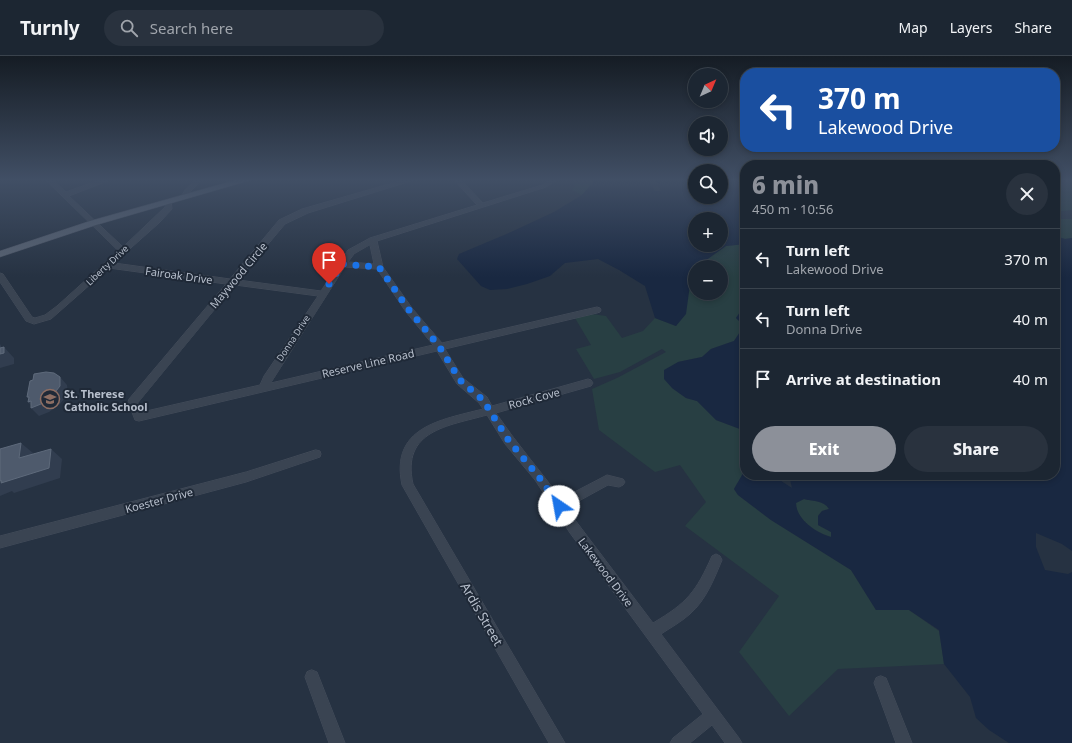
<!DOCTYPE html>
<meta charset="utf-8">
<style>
:root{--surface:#1c2632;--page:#29323e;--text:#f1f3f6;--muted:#a0a5ac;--line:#3a434d;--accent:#8c9099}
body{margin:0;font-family:"Noto Sans",sans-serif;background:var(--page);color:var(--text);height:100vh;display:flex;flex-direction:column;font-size:15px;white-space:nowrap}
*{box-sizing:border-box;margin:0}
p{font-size:13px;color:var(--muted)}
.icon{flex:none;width:22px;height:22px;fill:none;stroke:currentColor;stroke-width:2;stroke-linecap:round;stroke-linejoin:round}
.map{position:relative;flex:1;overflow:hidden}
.sheet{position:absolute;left:740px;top:104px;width:320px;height:320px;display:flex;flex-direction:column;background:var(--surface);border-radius:16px;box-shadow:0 2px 6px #0003,0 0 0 1px var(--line)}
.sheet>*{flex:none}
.guide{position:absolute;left:740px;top:12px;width:320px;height:84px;border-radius:16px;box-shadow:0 2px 6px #0003,0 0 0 1px var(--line);background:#1a4fa0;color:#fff;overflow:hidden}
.needle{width:26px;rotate:44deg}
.buttons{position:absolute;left:688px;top:12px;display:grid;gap:8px}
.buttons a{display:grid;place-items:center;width:40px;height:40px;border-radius:50%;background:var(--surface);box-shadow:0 2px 6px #0003,0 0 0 1px var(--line);font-size:20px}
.pin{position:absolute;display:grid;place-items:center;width:34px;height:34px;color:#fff;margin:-41px -17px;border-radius:50% 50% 50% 0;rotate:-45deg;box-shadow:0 0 4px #0007}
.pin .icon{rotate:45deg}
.me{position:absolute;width:44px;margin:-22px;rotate:327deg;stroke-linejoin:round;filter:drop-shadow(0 0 3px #0008)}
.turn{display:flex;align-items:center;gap:14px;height:84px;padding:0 12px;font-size:18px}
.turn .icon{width:52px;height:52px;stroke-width:2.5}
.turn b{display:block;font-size:28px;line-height:34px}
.round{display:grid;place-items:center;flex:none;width:42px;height:42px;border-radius:21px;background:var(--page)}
.head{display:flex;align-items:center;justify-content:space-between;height:68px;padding:0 12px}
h1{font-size:24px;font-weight:800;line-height:30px;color:var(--accent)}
.primary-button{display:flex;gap:8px;margin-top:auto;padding:8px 12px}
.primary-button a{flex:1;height:46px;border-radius:24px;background:var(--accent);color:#fff;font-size:16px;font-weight:800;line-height:46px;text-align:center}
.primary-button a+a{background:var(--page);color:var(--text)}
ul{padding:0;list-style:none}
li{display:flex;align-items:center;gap:12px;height:60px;padding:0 12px;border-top:1px solid var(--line)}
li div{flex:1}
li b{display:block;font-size:15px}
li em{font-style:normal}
header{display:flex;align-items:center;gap:24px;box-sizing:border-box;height:56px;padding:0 20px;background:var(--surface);border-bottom:1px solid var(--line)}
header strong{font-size:19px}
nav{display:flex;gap:22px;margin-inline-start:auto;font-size:14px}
.search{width:280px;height:36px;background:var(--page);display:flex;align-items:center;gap:10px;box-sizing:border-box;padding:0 14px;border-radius:22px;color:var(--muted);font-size:15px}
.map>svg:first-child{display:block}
</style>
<header>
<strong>Turnly</strong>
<div class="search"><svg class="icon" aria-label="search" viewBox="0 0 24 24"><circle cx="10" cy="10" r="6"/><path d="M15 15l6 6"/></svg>Search here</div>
<nav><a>Map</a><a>Layers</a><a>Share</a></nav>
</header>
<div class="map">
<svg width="1072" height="687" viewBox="0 0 1072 687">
<rect width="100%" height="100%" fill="#263242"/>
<g fill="#283f43">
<polygon points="574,124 595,124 582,139 572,134 574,131"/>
<polygon points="1055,124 1072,124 1072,154 1055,156"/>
<polygon points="1055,163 1072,163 1072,182 1065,183 1055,180"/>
<polygon points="745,188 745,249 736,262 744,270 734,285 711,293 702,301 678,306 672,332 686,342 697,345 716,364 740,373 745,376 745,414 734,433 738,439 771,464 851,514 876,554 909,554 939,575 944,608 838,613 789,660 739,596 779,540 685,470 706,446 680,409 655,416 599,374 592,333 617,322 666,296 662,293 620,316 594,323 576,293 591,289 575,262 592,258 606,260 622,282 643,275 655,262 676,270 688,236 692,214 695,212 695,237 721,237 721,211 696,211 726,190"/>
<path d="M804 443C812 445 824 444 829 453L822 455 818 460V469L831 476V481C816 476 796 464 796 447Z"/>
</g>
<g fill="#192841" fill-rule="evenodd">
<path d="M595 124H648L655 135H661L656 124H695V141H721V124H745V188L726 190 692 214 686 258 676 270 655 262 645 230 619 214 598 203 565 207 550 220 527 228 507 233 490 234 481 230 457 203 459 198 511 176 554 156 582 139ZM695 163H721V189H695Z"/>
<path d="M1055 180 1065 183 1072 182V495L1062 488 1036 477V491L1045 514 1068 518 1072 516V687H1009L989 674 976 662 970 641 944 608 939 574 909 554H876L851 514 771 464 738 439 734 433 745 414V419H772L792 432 789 419H1055ZM804 443C812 445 824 444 829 453L822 455 818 460V469L831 476V481C816 477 796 463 796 447Z"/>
<polygon points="745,249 745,376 740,373 716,364 697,345 686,342 672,332 664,323 664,314 678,306 702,301 711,293 734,285 744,270 736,262"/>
</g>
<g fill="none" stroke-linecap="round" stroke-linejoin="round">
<g stroke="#444d5b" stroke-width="1">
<g id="minor">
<path d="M46 124H53L66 136 99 124H110L69 140 123 191 165 151 167 144H171L172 153 159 167 114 207 230 223 279 164 302 153 403 124H414L308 157 285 168 238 224 321 235 348 194 370 182 477 149 454 124H461L483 147 542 129 549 124H557L546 131 377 185 383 211 412 252 442 287 597 251 600 252 601 254 600 256 597 257 445 293 463 322 487 341 492 350 588 323 591 324 593 327 591 330 496 357C516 387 540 414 561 443L607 419 623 423 625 426 623 429 619 431 608 429 566 452 653 567C687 547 696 536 712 500L716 498 720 500 722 504C714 523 706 544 690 558 681 566 670 572 661 578L739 682 742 687H725L712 669 690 687H670L673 682 703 658 570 477 535 424 505 388 487 359C448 370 401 374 413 428L565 687H549L402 429C390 371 440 364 483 353L479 347 457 328 437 295 139 365 135 364 128 346 129 343 226 228 109 212 51 263 34 268 26 265 0 226V217L3 218 32 261 35 262 45 259 57 250 118 195ZM370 189 374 208 348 206 354 198ZM345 211 377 213 406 256 433 289 271 327ZM235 229 318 240 264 320 260 329 142 356 138 347Z"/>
<polygon points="195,124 202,124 190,136 187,142 183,142 181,141 185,134"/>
<polygon points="316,394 320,395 321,398 320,401 246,426 0,492 0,480 246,416"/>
<polygon points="312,614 317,616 345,687 329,687 305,621 307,616"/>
<polygon points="881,620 886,622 912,687 896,687 874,627 876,622"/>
</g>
</g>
<g stroke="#444d5b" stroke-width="1">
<polygon id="major" points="236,124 251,124 96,169 0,201 0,195 90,165"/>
</g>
<use href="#minor" fill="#3a4452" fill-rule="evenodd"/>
<use href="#major" fill="#596372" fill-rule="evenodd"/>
</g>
<g fill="#313d4f">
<polygon points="0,288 1,290 1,298 4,291 14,302 14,308 0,312"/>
<polygon points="60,321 67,329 68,338 60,348 49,356 39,360 31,352 33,351 28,346 31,345 27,341"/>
<polygon points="21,387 33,397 30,412 19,402"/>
<polygon points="51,393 62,403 60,422 14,437 12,435 0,440 0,425"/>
</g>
<g fill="#4e5a6c" stroke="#5e6a7b">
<polygon points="4,291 4,297 0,298 0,292"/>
<polygon points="46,316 54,317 60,321 60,330 52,340 41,348 31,352 31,345 28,346 29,341 27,341 30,325 33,324 34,318"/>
<polygon points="21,387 19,402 51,393 49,412 1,427 2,425 0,425 0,393"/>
</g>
<linearGradient id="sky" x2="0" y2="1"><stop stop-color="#151c24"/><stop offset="0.56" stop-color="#414f65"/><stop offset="1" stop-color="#414f65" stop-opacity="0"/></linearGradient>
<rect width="1072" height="221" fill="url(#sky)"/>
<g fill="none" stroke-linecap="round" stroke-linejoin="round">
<polyline stroke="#1a73e8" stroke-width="7" stroke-dasharray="0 12.6" points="329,228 342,208 379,211 409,254 439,290 460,324 483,344 509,385 539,421 559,450"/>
</g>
<defs>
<g id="school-ring" transform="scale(1)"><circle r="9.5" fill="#1f2937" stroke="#8d6e63" stroke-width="1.5"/><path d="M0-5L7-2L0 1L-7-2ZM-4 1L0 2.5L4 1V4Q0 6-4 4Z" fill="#8d6e63"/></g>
</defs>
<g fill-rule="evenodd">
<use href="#school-ring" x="50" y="343"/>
</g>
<g text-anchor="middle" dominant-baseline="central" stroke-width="4" stroke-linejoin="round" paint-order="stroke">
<g font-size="9" fill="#b7bfcc" stroke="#1f2937">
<text transform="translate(107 209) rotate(-43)">Liberty Drive</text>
<text transform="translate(293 282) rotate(-57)">Donna Drive</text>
</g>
<g font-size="11" fill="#b7bfcc" stroke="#1f2937">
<text transform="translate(179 219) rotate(8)">Fairoak Drive</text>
<text transform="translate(238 219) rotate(-50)">Maywood Circle</text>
<text transform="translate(368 307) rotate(-13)">Reserve Line Road</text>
<text transform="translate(534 342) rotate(-15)">Rock Cove</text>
<text transform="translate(159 444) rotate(-15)">Koester Drive</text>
<text transform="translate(606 516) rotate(53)">Lakewood Drive</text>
</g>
<g font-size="11" font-weight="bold" fill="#b7bfcc" stroke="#1f2937" text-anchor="start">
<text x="64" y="337">St. Therese<tspan x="64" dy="13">Catholic School</tspan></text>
</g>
<g font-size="13" fill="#b7bfcc" stroke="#1f2937">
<text transform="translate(482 558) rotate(60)">Ardis Street</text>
</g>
</g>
</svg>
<div class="buttons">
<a><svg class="needle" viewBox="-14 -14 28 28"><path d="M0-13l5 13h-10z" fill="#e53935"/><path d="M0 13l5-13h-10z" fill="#a0a5ac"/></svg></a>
<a><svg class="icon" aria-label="sound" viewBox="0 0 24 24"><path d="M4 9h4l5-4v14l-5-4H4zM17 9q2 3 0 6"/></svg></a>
<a><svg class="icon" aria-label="search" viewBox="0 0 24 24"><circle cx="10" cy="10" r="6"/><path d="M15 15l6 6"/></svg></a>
<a>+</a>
<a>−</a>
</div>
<div class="pin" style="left:329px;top:228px;background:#d93025"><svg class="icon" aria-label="arrive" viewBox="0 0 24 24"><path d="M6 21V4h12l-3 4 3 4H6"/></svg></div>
<svg class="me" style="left:559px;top:450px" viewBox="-20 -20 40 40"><circle r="19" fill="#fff"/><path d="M0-13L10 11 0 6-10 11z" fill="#1a73e8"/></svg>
<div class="guide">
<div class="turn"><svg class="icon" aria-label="left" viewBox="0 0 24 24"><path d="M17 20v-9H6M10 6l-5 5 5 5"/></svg><div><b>370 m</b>Lakewood Drive</div></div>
</div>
<section class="sheet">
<div class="head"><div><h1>6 min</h1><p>450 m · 10:56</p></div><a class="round"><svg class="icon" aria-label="close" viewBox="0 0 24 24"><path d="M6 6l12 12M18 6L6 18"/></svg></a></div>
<ul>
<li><svg class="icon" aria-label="left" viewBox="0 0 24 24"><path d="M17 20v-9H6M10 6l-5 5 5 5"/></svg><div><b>Turn left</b><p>Lakewood Drive</p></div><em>370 m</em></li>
<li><svg class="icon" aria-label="left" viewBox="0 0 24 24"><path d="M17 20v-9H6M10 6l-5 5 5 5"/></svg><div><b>Turn left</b><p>Donna Drive</p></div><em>40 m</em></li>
<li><svg class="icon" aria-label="arrive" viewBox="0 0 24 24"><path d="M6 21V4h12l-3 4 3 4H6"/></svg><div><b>Arrive at destination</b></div><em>40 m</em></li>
</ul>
<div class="primary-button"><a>Exit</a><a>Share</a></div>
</section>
</div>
